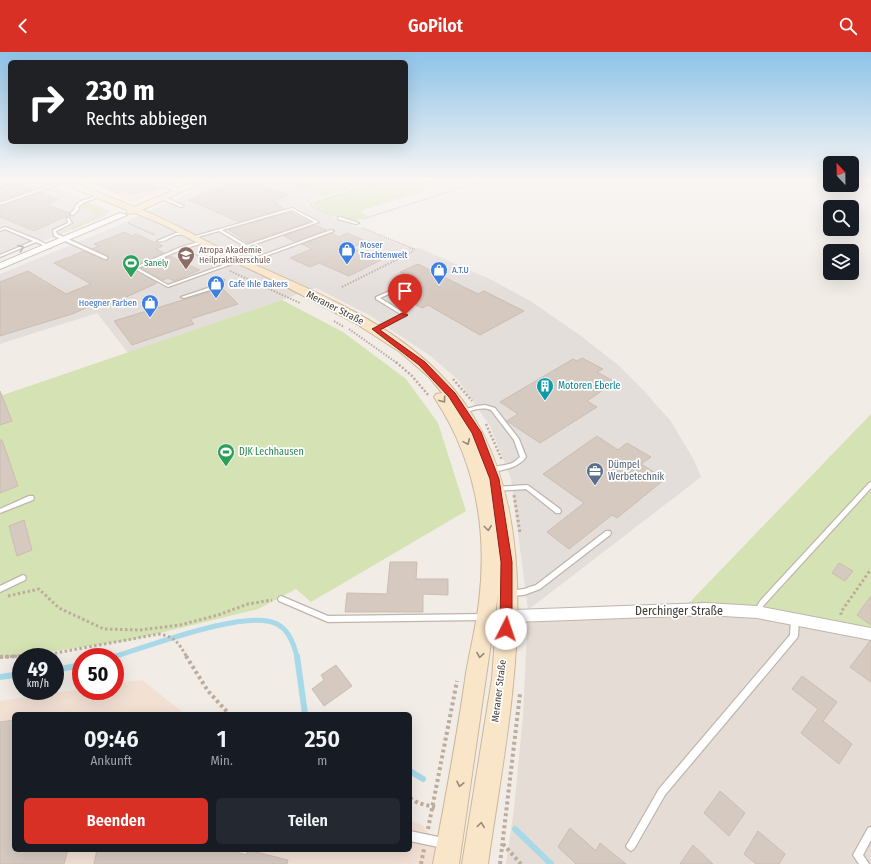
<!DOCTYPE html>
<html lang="de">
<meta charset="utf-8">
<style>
:root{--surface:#171b24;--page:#242831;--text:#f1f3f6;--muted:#9ea1a6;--accent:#d93025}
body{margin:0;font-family:"Fira Sans Condensed",sans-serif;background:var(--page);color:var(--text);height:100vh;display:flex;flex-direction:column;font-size:15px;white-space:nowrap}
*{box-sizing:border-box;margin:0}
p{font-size:13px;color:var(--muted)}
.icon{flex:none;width:22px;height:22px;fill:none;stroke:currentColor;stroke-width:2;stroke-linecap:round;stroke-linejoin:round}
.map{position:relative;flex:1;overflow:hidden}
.details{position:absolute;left:12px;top:660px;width:400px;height:140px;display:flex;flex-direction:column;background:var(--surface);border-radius:6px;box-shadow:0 4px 16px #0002}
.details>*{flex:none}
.hud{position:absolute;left:8px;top:8px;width:400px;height:84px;border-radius:6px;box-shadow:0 4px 16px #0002;background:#202124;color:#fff;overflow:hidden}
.needle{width:26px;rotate:338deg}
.buttons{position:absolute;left:823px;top:104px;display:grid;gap:8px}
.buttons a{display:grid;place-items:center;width:36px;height:36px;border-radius:6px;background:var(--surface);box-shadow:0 4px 16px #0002;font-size:20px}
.speed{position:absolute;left:12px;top:596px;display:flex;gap:8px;font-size:20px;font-weight:700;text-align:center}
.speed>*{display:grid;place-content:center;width:52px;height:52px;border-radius:50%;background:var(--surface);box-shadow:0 4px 16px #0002;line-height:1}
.speed small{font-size:10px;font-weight:400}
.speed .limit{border:6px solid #d22;background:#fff;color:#111}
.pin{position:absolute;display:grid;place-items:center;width:34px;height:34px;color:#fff;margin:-41px -17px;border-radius:50% 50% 50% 0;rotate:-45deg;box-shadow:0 0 4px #0007}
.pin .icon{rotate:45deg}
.me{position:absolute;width:44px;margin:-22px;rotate:4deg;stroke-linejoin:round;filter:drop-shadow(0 0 3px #0008)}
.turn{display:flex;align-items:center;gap:14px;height:84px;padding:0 12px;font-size:18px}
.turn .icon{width:52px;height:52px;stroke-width:2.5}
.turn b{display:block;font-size:28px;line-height:34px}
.eta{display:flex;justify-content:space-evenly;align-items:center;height:68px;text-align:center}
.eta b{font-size:24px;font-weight:600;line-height:28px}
.button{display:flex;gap:8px;margin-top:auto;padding:8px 12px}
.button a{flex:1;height:46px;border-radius:6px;background:var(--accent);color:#fff;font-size:16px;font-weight:600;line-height:46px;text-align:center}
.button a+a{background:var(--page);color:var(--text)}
header{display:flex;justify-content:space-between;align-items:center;height:52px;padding:0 12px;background:var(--accent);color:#fff;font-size:18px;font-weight:600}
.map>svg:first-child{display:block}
</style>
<header><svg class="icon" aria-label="back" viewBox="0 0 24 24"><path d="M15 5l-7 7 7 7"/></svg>GoPilot<svg class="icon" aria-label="search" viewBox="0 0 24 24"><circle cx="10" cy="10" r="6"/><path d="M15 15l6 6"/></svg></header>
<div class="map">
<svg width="871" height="812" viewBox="0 0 871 812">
<rect width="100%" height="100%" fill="#f1ece6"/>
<polygon fill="#e5ddd5" points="631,553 687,553 871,582 871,812 506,812 514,757 523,663 528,558"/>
<g fill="#f2e0d3">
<polygon points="79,126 192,126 136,149 130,149"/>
<polygon points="142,628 185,662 14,662 14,798 410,798 410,769 423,773 450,812 0,812 0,649 81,637 81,639 115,639 115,632"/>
</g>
<g fill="#e4dedb">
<polygon points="0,126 37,126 110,159 104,165 0,206"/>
<polygon points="222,126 265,126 324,145 307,151 308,155 408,196 419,196 490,227 532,250 581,284 617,312 643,338 670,368 694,408 701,425 528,558 511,427 490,374 458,328 432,305 369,263 316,236 128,301 97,261 0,292 0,222 119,173"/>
</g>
<g fill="#d5e2b3">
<polygon points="271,126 389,126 324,145"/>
<polygon points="394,126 443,126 419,133 428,138 360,159 368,164 352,170 313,155 312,153 322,148"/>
<polygon points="88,150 102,158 104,162 73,178 69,176 95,165 94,161 81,155 82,152"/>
<polygon points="282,248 343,280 406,327 438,371 466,459 311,550 296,537 258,557 131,588 0,607 0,344"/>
<polygon points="871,362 871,582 687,553"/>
</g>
<polygon fill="#e0dddb" points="13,172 44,183 37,186 7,174"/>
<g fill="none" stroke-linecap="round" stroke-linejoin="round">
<path stroke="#a8d9e9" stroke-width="5" d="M113 605C147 595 247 556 277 572 289 578 294 592 297 605"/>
<g stroke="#a8d9e9" stroke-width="6">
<polyline points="297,604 305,662"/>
<polyline points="113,605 116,604"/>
<polyline points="55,618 81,613"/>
<polyline points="0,625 21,622"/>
<polyline points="410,719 423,727"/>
<polyline points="515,777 551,812"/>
</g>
</g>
<g fill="#d5c9c0" stroke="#ccbdb1">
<polygon points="84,126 159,126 147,131 157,136 131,142 124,139 118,141"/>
<polygon points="251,129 289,143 273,149 279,151 276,152 284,157 239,170 189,148 215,136 230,132 235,134"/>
<polygon points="13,131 32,138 0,149 0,135"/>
<polygon points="40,140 59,147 47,153 70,161 71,164 67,164 34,179 0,165 0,154"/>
<polygon points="290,160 309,170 248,191 229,178"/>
<polygon points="314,173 327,178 295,190 284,184"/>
<polygon points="125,180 132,184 136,182 163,194 156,197 164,201 132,215 157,231 111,252 104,248 72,262 0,284 0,230 28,219 66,242 91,232 54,211 84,199 104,208 108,208 108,204 92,197 99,194 94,192"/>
<polygon points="332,181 339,185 347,181 366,189 351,196 381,208 349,224 319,211 310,215 290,206 312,197 302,192"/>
<polygon points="170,204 180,209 200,218 174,229 168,226 163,228 141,216"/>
<polygon points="418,212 478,242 484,239 524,259 480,283 428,253 422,256 397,243 422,231 400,220"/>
<polygon points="222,236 238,252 190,267 194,272 132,293 114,269"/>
<polygon points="582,306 603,317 597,320 615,330 587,349 597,355 540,391 507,369 518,362 500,350 573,307 577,309"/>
<polygon points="0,339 12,369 0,373"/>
<polygon points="597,384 618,398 627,391 651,405 641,412 665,427 617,466 612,463 569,497 547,480 584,451 543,422"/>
<polygon points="0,388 2,388 18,434 0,441"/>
<polygon points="24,468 32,498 17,504 9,474"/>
<polygon points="390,510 417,510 416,527 448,527 448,543 423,542 423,560 345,560 347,541 387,542"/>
<polygon points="839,511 853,519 845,529 832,521"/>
<polygon points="871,544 871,573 857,563"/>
<polygon points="870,589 871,589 871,630 850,615"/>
<polygon points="336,613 352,634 324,654 312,637 324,628 321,623"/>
<polygon points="802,624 837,650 823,669 852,692 839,712 801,681 818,657 792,637"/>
<polygon points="14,668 14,798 68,798 64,812 0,812 0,670"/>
<polygon points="720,739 745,761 729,784 704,761"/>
<polygon points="570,776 596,799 600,791 626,812 576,812 558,795"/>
<polygon points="758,779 785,802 779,812 756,812 744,802"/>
<polygon points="693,793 713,812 680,812"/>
<polygon points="97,798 230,798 246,803 248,798 288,808 287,812 94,812"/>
</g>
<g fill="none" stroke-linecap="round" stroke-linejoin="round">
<g stroke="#bfb5ad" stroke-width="2.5">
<g id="service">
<polygon points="19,126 23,126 0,134 0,132"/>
<polygon points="164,126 166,126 166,132 180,138 180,140 178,140 163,133"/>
<polygon points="65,128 67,129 0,153 0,151"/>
<polygon points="93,145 96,146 83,151 78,155 79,157 73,163 71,163 71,161 75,157 75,154 81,149"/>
<polygon points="162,145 164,145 184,154 181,155 162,147"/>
<path d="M292 156 319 170 217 205H216V203L244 194 219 179 194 186 192 185ZM292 158 314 170 247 193 222 178Z"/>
<polygon points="338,165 340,165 359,171 356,172 338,167"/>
<polygon points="67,166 69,166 72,171 56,179 57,182 107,205 107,207 105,207 54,184 53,178 68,171"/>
<polygon points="5,175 38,188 52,195 49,196 36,190 0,205 0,203 33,189 5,177 0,179 0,177"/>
<polygon points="331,178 334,179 244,212 241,211"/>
<path d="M176 181H188L190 182C186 183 181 182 176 183 170 185 164 191 157 189Z"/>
<polygon points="202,189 204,190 203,191 183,197 138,216 168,233 237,208 240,209 168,235 133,216 181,195"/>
<polygon points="221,227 224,228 223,234 184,246 181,245 220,232"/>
<polygon points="406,232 409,233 380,246 406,262 406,264 377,278 373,278 373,276 402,263 376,247 376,245"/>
<path d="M485 353 495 356 519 387 526 405C518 416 504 418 491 420L488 418C498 411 509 417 520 405L514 388 491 358C481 354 471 359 461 362L458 360 459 359 477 354Z"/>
<polygon points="871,430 871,436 764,553 759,562 757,563 755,562 754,560 760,549 869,431"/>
<polygon points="527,433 529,434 560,457 561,459 560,461 556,461 526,437 496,439 494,438 493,437 494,436 496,435"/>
<polygon points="29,444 33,444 34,446 33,448 0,461 0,457"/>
<polygon points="606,479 610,479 611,481 610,483 540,537 524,543 511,544 509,543 508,541 509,539 524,537 536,533"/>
<polygon points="23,523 25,524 26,526 25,528 0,540 0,534"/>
<polygon points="281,544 328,564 484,562 486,563 487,565 486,567 484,568 328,570 279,549 278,547 279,545"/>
<polygon points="795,564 797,565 799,567 798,584 797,586 665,743 634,797 631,799 628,797 626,794 628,791 659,737 790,583 791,567 793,565"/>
<polygon points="871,775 871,788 863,803 869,812 859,812 853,803 868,776"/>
<polygon points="410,779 443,786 446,788 448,791 446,794 443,796 410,789"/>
</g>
</g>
<g stroke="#bfb5ad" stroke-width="2">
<polygon id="minor" points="706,551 757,554 871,576 871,588 757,566 706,563 486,571 481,569 479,565 481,561 486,559"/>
</g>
<g stroke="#bfb5ad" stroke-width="2">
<polygon id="tertiary" points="120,161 127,163 0,217 0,211"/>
</g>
<g stroke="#cdb79a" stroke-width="2">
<path id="secondary" d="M55 126H65L134 155 202 126H212L142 158C177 172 208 191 242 207 309 237 385 267 438 320 562 442 509 659 488 812H462L492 627 498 542 459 812H433C445 749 457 685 466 621 470 598 476 574 479 550 488 476 475 407 434 345L436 342 442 341 429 325 400 300 355 271 277 230 218 202 164 173 135 161 127 162V158L83 140Z"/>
</g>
<g stroke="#bcac9c" stroke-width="1.5" stroke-dasharray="1 1" stroke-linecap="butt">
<polyline points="828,126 830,126"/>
<polyline points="852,131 871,135"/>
<polyline points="333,164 311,155 310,152 392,126"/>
<polyline points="363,167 492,126"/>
<polyline points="128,171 155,183"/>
<polyline points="362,176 414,197 412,200 396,208"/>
<polyline points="192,201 206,208"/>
</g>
<g stroke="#bcac9c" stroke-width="2" stroke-dasharray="1.5 1.5" stroke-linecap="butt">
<polyline points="204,207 211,210"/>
<polyline points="230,219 300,251"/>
<polyline points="342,235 398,207"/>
<polyline points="334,269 344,275"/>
<polyline points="349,277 397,311"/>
</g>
<g stroke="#bcac9c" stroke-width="2.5" stroke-dasharray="2 2" stroke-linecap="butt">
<polyline points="396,310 412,324 429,344"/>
<polyline points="453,327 472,349"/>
<polyline points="486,372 502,408"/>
</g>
<g stroke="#bcac9c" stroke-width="3" stroke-dasharray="2.5 2.5" stroke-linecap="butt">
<polyline points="514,443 520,481"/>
<polyline points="8,544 39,537 59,556 104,577 140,578 180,573 218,563 248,552 272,548"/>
<polyline points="841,563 841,560 871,517"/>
<path d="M0 605 45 603 159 582C176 585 178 591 187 605"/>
</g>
<g stroke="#bcac9c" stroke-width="4" stroke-dasharray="3 3" stroke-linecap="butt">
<polyline points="186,604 208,639 229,662"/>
<polyline points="0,605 22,604"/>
<polyline points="410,746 418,751 438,756"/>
<polyline points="428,777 457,629"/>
<polyline points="503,792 521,812"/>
<polyline points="421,812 424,797"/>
<polyline points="500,812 520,642"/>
</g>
<use href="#service" fill="#fff" fill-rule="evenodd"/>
<use href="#minor" fill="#fff" fill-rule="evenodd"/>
<use href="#tertiary" fill="#fff" fill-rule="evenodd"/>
<use href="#secondary" fill="#f9e5c8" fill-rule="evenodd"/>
</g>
<defs><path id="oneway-chevron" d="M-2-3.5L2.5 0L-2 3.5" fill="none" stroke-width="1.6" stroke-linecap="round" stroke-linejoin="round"/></defs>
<use stroke="#a29e9a" href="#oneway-chevron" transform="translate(21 196) rotate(-21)"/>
<g stroke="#958878">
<use href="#oneway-chevron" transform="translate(443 348) rotate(54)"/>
<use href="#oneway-chevron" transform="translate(467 390) rotate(66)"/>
<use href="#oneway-chevron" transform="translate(488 476) rotate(83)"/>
<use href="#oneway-chevron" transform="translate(480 603) rotate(99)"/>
<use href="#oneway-chevron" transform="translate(460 732) rotate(102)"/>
<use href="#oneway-chevron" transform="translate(481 773) rotate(-82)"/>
</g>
<linearGradient id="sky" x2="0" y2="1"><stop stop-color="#8ec3e8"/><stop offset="0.53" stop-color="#f9f6f4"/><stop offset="1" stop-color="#f9f6f4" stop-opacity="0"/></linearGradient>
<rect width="871" height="240" fill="url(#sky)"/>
<polygon fill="#d93025" stroke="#8d1f18" points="402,261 408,263 380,278 425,310 455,341 481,380 499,427 512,510 512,577 510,581 506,583 502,581 500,577 501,510 490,427 472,381 449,345 419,313 372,277"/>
<defs>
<g id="shop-pin" transform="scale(0.9)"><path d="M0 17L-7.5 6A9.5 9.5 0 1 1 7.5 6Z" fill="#3f7fe0" stroke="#fff"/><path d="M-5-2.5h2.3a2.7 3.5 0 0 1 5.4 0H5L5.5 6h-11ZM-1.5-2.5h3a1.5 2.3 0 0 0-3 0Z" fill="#fff"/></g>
<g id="school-pin" transform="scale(0.9)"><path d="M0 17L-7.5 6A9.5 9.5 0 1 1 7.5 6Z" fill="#8d6e63" stroke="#fff"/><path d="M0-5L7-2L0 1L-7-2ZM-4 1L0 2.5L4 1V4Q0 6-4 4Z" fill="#fff"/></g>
<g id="stadium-pin" transform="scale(0.9)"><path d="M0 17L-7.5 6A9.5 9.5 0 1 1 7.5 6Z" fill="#2e9e5b" stroke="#fff"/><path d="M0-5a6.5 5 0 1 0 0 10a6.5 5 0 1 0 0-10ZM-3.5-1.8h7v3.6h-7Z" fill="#fff"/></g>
<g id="building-pin" transform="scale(0.9)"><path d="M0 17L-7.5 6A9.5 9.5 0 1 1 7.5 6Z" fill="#0f9aa8" stroke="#fff"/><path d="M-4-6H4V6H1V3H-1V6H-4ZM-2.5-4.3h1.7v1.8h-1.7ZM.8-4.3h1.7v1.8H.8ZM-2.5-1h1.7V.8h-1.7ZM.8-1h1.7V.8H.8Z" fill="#fff"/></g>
<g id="office-pin" transform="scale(0.9)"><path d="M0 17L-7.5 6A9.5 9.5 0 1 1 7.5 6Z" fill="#5c6f8a" stroke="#fff"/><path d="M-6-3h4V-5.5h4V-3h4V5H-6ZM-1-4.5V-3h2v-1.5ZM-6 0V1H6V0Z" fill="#fff"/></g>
</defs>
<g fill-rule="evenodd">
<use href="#shop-pin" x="347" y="198"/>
<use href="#school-pin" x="186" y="203"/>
<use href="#stadium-pin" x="131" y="211"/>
<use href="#shop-pin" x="439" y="218"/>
<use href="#shop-pin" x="216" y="232"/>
<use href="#shop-pin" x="150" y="251"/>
<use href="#building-pin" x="545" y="334"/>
<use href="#stadium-pin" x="226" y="400"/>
<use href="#office-pin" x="595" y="419"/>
</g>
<g text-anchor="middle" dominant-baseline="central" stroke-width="3.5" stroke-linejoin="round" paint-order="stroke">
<g font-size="9" fill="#366cbe" stroke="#fff" text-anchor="start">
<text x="360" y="193">Moser<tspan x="360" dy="10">Trachtenwelt</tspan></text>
<text x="452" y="218">A.T.U</text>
<text x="229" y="232">Cafe Ihle Bakers</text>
<text x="137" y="251" text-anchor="end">Hoegner Farben</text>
</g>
<g font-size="9" fill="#785e54" stroke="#fff" text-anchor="start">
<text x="199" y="198">Atropa Akademie<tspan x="199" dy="10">Heilpraktikerschule</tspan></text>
</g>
<g font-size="9" fill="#27864d" stroke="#fff" text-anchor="start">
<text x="144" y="211">Sanely</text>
</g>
<g font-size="10" fill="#443c36" stroke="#fff">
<text transform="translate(335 256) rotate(27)">Meraner Straße</text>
<text transform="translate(499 639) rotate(-83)">Meraner Straße</text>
</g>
<g font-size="10" fill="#0d838f" stroke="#fff" text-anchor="start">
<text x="558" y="334">Motoren Eberle</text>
</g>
<g font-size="10" fill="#27864d" stroke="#fff" text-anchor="start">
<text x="239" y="400">DJK Lechhausen</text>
</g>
<g font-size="10" fill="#4e5e75" stroke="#fff" text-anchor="start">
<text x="608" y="413">Dümpel<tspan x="608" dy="12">Werbetechnik</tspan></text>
</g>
<g font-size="12" fill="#443c36" stroke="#fff">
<text x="679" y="559">Derchinger Straße</text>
</g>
</g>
</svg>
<div class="buttons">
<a><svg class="needle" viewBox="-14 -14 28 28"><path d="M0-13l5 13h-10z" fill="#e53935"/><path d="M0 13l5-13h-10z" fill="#9ea1a6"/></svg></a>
<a><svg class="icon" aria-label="search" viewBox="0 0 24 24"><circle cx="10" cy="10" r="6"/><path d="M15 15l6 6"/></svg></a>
<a><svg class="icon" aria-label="layers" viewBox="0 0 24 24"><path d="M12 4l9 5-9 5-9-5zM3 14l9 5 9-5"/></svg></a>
</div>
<div class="speed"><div>49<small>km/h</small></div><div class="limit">50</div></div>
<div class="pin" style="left:405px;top:263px;background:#d93025"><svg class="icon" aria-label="arrive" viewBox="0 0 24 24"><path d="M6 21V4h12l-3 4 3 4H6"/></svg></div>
<svg class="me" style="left:506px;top:577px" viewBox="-20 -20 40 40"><circle r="19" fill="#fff"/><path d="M0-13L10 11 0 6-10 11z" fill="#d93025"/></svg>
<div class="hud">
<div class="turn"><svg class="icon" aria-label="right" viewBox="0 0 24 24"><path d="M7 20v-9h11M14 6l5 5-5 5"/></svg><div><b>230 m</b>Rechts abbiegen</div></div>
</div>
<section class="details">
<div class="eta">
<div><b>09:46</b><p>Ankunft</p></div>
<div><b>1</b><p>Min.</p></div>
<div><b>250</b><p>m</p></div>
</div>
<div class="button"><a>Beenden</a><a>Teilen</a></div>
</section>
</div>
